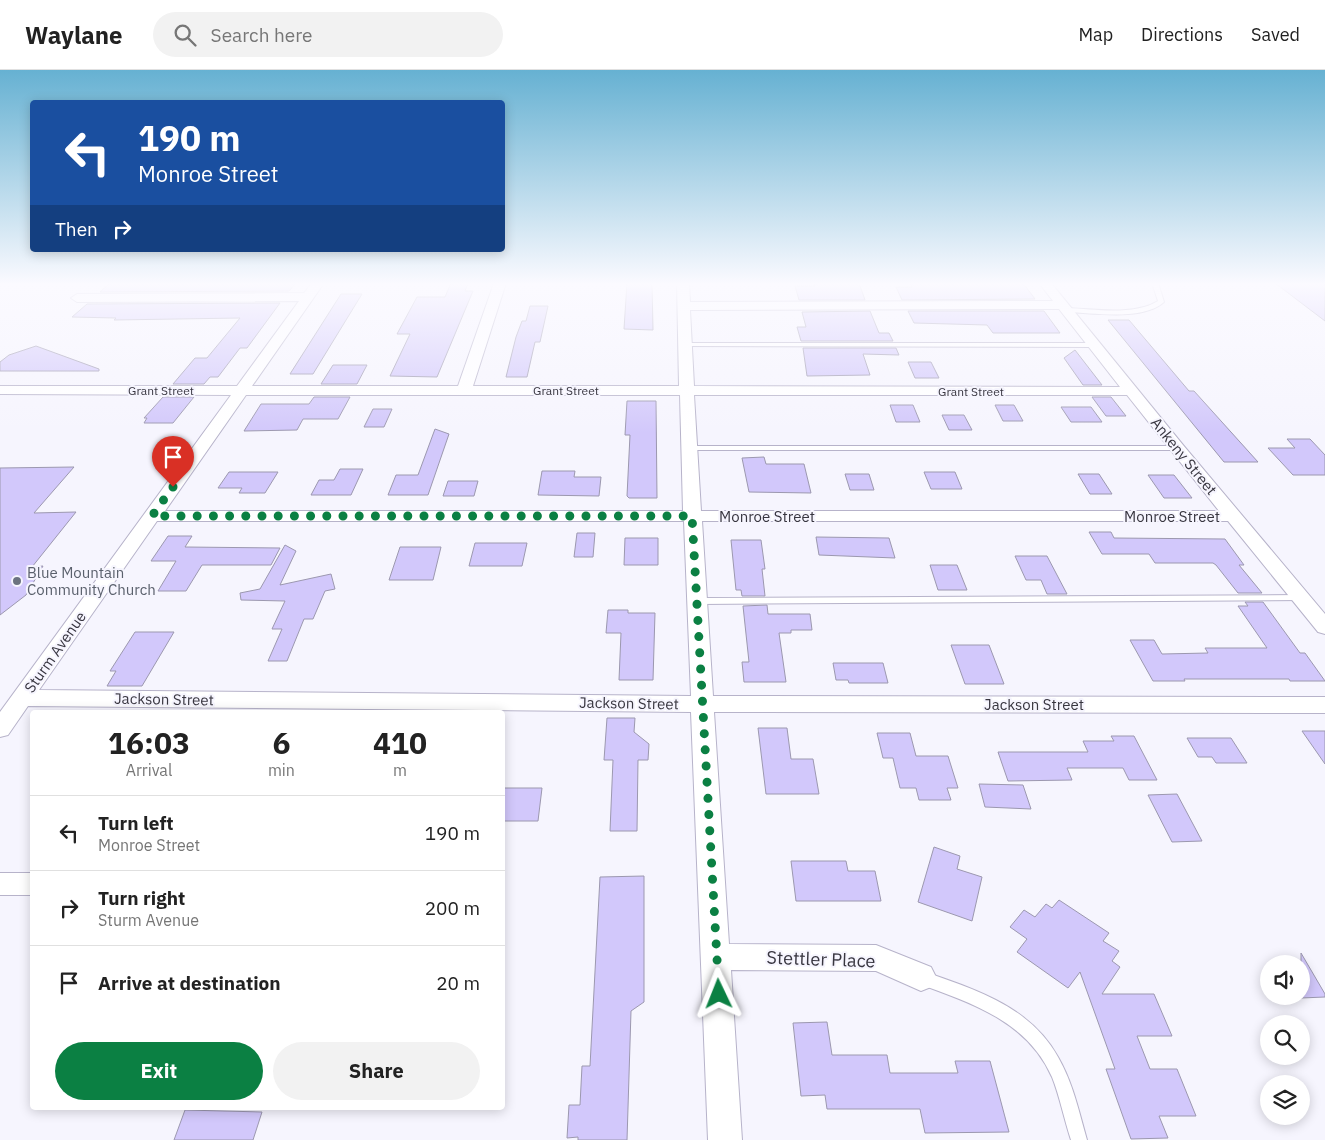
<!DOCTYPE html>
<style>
:root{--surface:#fff;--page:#f2f2f2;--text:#222;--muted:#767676;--line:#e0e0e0;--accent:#0b8043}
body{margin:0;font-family:"IBM Plex Sans",sans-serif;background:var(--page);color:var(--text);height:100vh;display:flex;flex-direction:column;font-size:19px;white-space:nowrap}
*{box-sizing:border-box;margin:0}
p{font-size:16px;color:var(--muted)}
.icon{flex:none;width:28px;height:28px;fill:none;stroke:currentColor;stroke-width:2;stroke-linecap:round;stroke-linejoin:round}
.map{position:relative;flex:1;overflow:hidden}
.side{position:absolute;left:30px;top:640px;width:475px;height:400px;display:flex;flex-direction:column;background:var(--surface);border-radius:5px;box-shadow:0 2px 12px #0003}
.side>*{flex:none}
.guide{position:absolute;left:30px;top:30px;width:475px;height:152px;border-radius:5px;box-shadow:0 2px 12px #0003;background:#1a4fa0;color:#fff;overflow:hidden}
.controls{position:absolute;left:1260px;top:885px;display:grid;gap:10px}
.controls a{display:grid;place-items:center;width:50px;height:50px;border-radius:50%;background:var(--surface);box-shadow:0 2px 12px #0003;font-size:25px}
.pin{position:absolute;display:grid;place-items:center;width:42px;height:42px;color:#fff;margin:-51px -21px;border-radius:50% 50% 50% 0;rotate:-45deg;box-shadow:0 0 5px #0007}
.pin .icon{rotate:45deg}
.me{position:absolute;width:55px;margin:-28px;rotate:358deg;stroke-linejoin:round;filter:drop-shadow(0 0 4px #0008)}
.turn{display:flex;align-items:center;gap:18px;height:105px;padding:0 25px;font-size:22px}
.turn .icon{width:65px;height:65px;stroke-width:2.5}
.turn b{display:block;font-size:35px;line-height:42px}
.then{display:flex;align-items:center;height:48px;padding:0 25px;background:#0003;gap:10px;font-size:19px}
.eta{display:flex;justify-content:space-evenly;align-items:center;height:85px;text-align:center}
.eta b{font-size:30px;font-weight:800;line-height:35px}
.cta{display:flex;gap:10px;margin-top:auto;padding:10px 25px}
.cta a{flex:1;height:58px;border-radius:30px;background:var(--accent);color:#fff;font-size:20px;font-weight:800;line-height:58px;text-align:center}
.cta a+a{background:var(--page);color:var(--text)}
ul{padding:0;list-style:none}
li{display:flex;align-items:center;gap:15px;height:75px;padding:0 25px;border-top:1px solid var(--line)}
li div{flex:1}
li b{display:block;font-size:19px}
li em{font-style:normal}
header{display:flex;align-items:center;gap:30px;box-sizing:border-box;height:70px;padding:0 25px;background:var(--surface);border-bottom:1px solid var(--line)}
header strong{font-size:24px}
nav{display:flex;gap:28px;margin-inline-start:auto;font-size:18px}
.search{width:350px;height:45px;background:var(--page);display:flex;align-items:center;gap:12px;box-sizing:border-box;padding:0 18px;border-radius:28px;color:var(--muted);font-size:19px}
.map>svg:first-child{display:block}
</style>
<header>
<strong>Waylane</strong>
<div class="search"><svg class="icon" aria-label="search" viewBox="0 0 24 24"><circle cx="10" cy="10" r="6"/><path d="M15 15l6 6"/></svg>Search here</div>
<nav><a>Map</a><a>Directions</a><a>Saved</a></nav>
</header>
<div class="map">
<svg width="1325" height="1070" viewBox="0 0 1325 1070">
<rect width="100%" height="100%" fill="#f6f5fe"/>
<g fill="#d2c8fb" stroke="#9c98af">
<polygon points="110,213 296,213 289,221 100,222"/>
<polygon points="451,213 468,213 465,221 473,221 437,307 390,306 410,264 397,264 417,227 445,227"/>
<polygon points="627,213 652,213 653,260 624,259"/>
<polygon points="814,213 859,213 865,230 799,230 795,216 815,216"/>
<polygon points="910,213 1023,213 1035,229 902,230 896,217 912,217"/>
<polygon points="1275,213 1325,213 1325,251"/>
<polygon points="341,224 362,224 313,304 290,304"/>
<polygon points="280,233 247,278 240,278 218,307 210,307 204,314 173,314 195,288 207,288 240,248 114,250 116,248 72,247 87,234"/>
<polygon points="530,236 548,236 540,272 535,272 527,307 506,307 516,267 522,251 526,251"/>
<polygon points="870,241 879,263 889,263 893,271 801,271 797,257 806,257 802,242"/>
<polygon points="908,241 1044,241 1060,263 993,263 987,255 914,253"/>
<polygon points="1108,250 1129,250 1189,321 1194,321 1258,392 1224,392"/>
<polygon points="36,276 99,299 99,301 0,301 0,292 9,285"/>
<polygon points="803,278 896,278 899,285 863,284 870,305 807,306"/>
<polygon points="1075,280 1102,315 1083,315 1064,288"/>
<polygon points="908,292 931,292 939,308 915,308"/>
<polygon points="333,295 367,295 357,314 321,314"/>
<polygon points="163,327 194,327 173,353 144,353 147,348 144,348"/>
<polygon points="314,327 350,327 338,349 303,349 297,360 244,361 261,334 309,334"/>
<polygon points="1092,327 1111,327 1126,346 1106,346"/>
<polygon points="627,331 656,331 657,428 629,428 627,426 630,365 625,365"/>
<polygon points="890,335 913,335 920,352 896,352"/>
<polygon points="995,335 1014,335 1023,351 1003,351"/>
<polygon points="1061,337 1091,337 1102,352 1071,352"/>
<polygon points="373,339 392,339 384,357 364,357"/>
<polygon points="942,345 964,345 972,360 949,360"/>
<polygon points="435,359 449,364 428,425 388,425 396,405 418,405"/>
<polygon points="1287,369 1310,369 1325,385 1325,405 1293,405 1268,378 1295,378"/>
<polygon points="764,387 766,394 804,394 811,423 749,422 742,388"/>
<polygon points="74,397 34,443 76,442 32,497 43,496 26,525 0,545 0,398"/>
<polygon points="340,399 363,399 351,425 311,425 319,410 334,410"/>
<polygon points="542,401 575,401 574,407 601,407 599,426 538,425"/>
<polygon points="229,402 278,402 265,423 239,423 242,418 218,418"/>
<polygon points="924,402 955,402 962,419 931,419"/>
<polygon points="845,404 869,404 874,420 850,420"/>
<polygon points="1078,404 1099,404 1112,424 1090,424"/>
<polygon points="1148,405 1174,405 1192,428 1164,428"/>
<polygon points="448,411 478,411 474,426 443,426"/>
<polygon points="1089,462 1111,462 1114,468 1225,469 1244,495 1239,495 1262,523 1238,523 1216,495 1213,493 1155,493 1149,484 1102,484"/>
<polygon points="577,463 595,463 593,487 574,487"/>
<polygon points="168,466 192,466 185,477 280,478 271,495 202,495 186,521 158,521 176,491 151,491"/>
<polygon points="816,467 889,468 895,488 819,485"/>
<polygon points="625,468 658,468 658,495 624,495"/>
<polygon points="731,470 761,470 765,499 762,499 765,526 742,526 741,520 736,520"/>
<polygon points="475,473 527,473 522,496 469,496"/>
<polygon points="285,475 296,481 280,515 331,504 335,519 325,521 313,549 304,549 287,591 268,591 282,559 272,559 285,531 241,530 240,523 260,519"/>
<polygon points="400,477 441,477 433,510 389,510"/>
<polygon points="1015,486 1047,486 1067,524 1047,524 1041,510 1026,510"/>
<polygon points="930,495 957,495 967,520 938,520"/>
<polygon points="1245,532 1263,532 1300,583 1305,583 1325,611 1290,611 1289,609 1184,609 1185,611 1153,611 1130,570 1154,570 1162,584 1208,583 1205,578 1267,578 1238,536 1248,536"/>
<polygon points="767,535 768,544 810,544 812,560 791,560 791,563 779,563 786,612 744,612 742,592 749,592 743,536"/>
<polygon points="608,540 628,540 628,543 655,543 653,610 619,610 621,563 606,563"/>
<polygon points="135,562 174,562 142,616 107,616 116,601 110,601"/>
<polygon points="951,575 989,575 1004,614 965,614"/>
<polygon points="833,593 883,593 888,613 849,613 848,610 836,610"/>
<polygon points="607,648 635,648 634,662 649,674 648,690 638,690 637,761 610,761 613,690 604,690"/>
<polygon points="758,658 787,658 791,689 813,689 819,724 766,724"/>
<polygon points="1302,661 1325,661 1325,694"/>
<polygon points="877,663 910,663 916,686 948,686 958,718 947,718 951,730 919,730 916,718 900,718 893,688 883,688"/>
<polygon points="1111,666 1134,666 1157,710 1129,710 1123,698 1067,698 1072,710 1008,711 998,682 1088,682 1083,671 1114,671"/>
<polygon points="1187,668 1231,668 1247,693 1216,693 1212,687 1198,687"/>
<polygon points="979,714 1023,715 1031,739 985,737"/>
<polygon points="502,718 542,718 538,751 502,751"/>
<polygon points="1177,724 1202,771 1172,772 1148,725"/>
<polygon points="934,777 960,786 957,799 982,807 972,851 918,832"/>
<polygon points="791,791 846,791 848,801 875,801 881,831 796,831"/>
<polygon points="644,806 644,932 631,941 627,1070 578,1070 578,1067 567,1068 569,1035 580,1035 582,996 590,996 600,807"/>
<polygon points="1059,830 1109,863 1103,871 1119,881 1112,891 1120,897 1102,924 1154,924 1172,966 1137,966 1150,999 1177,999 1196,1046 1159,1046 1168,1068 1131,1069 1106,999 1115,999 1080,902 1068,918 1017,882 1027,869 1010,857 1024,840 1035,847 1046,834 1052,838"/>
<polygon points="1301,883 1325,924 1325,927 1301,928"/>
<polygon points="827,952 832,985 887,985 890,1003 958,1003 955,991 990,991 1009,1062 925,1063 920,1039 827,1039 825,1025 801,1026 793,953"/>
<polygon points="185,1040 262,1042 253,1070 174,1070"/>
</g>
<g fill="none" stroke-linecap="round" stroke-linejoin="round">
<g stroke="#b7b3ca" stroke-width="2">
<g id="service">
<path d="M1152 213H1158L1164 232C1143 251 1094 243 1067 242L1064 240 1067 238C1094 239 1134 246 1158 231Z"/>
<polygon points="686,273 1095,273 1098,275 1095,277 684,276 683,275"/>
<polygon points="686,376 1177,376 1181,378 1177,380 689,380 685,378"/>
<polygon points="1301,525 1306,528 1305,530 699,534 694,531 699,528"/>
<path d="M922 901C974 919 1030 936 1058 987 1073 1013 1079 1042 1087 1070H1071C1064 1049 1060 1027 1052 1007 1027 950 970 933 917 913L915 908 917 903Z"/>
</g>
</g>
<g stroke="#b7b3ca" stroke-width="2">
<g id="minor">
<path d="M312 213H324L252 316H458L494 213H506L473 316H679L677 213H689L690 232 1053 231 1039 213H1051L1183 375 1325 544V564L1318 562 1228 451H702L713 626 1325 627V643L714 642 729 874 876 875 931 897 936 907 931 917 921 921 876 901 731 900 742 1070H708L691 642 28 636 8 665 0 667V642L231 325 0 324V316H237L299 231 77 232 71 228 77 224 304 223ZM1059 239 1120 317 694 316 690 240ZM246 325H680L683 441H165ZM694 325H1127L1219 441H701ZM157 451H684L691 626 39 620Z"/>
<rect x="0" y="803" width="32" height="22"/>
</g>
</g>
<use href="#service" fill="#fff" fill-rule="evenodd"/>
<use href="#minor" fill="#fff" fill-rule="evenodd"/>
</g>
<linearGradient id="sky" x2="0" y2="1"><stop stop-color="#66b1d2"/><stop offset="0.59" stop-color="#fbfaff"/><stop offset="1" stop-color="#fbfaff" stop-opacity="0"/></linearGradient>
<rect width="1325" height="363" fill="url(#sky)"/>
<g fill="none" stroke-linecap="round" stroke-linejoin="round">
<polyline stroke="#0b8043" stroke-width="9" stroke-dasharray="0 16.2" points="173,417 152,446 692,446 719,924"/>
</g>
<circle fill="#6b7280" stroke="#f6f5fe" stroke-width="2" cx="17" cy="511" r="5"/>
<g text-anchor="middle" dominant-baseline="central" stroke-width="4" stroke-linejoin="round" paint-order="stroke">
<g font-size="12" fill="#383640" stroke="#f6f5fe">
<text x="161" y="320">Grant Street</text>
<text x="566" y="320">Grant Street</text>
<text x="971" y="321">Grant Street</text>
</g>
<g font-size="15" fill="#383640" stroke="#f6f5fe">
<text transform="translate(1184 386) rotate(51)">Ankeny Street</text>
<text x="767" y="446">Monroe Street</text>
<text x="1172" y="446">Monroe Street</text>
<text transform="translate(55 582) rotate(-55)">Sturm Avenue</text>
<text transform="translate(164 629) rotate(1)">Jackson Street</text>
<text transform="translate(629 633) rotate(1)">Jackson Street</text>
<text x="1034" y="634">Jackson Street</text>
</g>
<g font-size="15" fill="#5b616d" stroke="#f6f5fe" text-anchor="start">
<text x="27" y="502">Blue Mountain<tspan x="27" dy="17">Community Church</tspan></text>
</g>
<g font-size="18" fill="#383640" stroke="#f6f5fe">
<text transform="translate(821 889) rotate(2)">Stettler Place</text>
</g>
</g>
</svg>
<div class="controls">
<a><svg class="icon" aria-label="sound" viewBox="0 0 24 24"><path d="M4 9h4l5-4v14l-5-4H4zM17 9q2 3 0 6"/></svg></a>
<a><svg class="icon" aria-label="search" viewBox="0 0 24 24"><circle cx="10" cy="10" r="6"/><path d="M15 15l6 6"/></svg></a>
<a><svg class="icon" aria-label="layers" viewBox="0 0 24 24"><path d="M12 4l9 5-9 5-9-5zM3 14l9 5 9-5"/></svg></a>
</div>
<div class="pin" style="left:173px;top:417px;background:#d93025"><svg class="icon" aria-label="arrive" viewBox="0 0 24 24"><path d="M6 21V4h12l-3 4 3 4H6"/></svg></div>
<svg class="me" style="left:719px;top:924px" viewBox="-20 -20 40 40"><path d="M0-17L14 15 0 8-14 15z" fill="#0b8043" stroke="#fff" stroke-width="4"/></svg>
<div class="guide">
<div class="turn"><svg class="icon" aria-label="left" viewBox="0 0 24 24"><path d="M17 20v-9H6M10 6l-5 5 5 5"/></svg><div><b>190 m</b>Monroe Street</div></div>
<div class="then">Then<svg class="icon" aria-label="right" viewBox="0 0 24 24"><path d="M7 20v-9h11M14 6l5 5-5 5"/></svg></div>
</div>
<section class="side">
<div class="eta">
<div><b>16:03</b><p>Arrival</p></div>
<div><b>6</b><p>min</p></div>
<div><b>410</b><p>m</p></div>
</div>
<ul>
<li><svg class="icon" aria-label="left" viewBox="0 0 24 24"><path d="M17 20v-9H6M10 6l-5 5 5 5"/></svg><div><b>Turn left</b><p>Monroe Street</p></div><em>190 m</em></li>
<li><svg class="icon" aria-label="right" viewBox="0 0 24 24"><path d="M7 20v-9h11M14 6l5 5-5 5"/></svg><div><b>Turn right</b><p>Sturm Avenue</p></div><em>200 m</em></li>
<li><svg class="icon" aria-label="arrive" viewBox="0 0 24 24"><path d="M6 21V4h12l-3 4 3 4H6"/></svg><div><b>Arrive at destination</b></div><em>20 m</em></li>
</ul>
<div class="cta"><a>Exit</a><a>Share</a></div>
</section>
</div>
